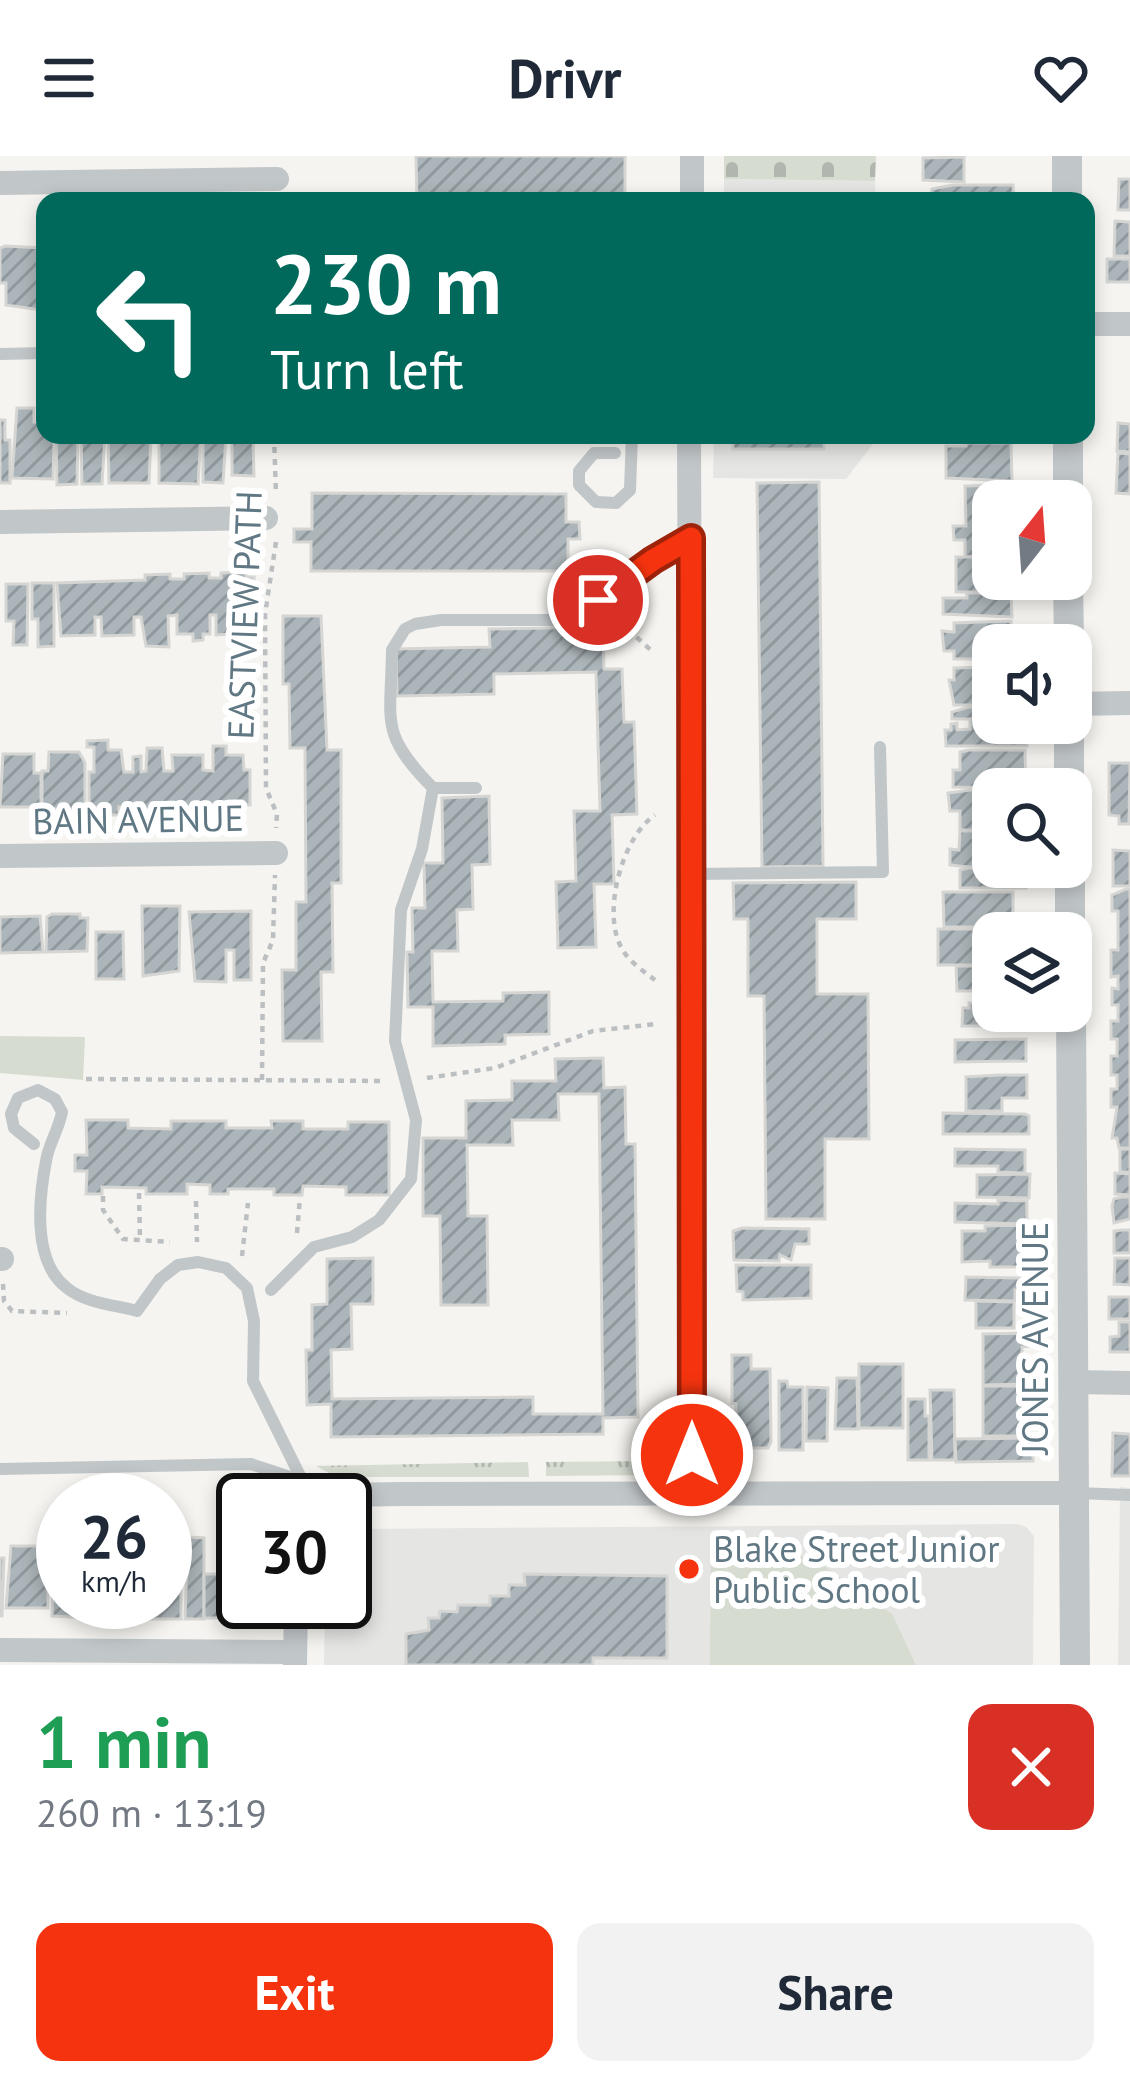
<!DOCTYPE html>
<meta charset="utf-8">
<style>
:root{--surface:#fff;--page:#f2f2f3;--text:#1f2937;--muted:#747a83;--accent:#f5340f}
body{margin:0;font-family:"PT Sans",sans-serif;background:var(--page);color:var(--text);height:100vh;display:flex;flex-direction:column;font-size:45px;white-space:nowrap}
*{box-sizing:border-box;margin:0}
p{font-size:39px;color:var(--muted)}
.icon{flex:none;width:66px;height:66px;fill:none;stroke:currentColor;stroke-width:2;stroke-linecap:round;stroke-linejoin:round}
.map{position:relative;height:1509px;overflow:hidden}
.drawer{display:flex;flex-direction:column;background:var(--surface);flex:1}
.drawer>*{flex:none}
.banner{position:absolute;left:36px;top:36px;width:1059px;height:252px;border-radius:24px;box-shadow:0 6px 18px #0003;background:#00695c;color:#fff;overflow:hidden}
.needle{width:78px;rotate:17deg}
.controls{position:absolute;left:972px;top:324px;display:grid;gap:24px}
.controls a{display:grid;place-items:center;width:120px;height:120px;border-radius:24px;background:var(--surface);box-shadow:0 6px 18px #0003;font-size:60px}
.speed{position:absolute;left:36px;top:1317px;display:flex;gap:24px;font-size:60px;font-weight:700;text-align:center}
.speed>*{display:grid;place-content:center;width:156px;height:156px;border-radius:50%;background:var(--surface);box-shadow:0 6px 18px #0003;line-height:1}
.speed small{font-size:30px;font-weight:400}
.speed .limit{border:6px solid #111;border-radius:18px;background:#fff;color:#111}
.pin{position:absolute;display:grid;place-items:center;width:102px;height:102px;color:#fff;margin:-51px;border:6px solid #fff;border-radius:50%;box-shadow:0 3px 12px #0007}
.me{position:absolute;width:132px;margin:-66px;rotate:0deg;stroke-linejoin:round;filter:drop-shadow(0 0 9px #0008)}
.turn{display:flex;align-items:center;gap:42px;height:252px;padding:0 36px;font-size:54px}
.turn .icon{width:156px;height:156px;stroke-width:2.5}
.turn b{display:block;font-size:84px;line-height:102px}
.round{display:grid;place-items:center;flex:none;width:126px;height:126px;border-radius:24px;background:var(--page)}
.summary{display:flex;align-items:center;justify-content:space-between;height:204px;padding:0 36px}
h1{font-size:72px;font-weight:600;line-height:90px;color:#1e9e55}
.cta{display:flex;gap:24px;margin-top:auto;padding:24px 36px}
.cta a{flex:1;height:138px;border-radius:24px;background:var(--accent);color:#fff;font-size:48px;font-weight:600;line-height:138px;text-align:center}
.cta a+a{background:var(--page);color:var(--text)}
header{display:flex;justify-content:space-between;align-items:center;height:156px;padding:0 36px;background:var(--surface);font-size:54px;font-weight:600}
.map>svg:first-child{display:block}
</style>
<header><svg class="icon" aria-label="menu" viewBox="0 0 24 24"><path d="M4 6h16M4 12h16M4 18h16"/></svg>Drivr<svg class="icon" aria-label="heart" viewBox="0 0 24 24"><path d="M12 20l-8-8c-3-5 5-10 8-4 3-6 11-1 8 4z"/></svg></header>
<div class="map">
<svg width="1130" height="1509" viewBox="0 0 1130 1509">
<defs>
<pattern id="grass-tufts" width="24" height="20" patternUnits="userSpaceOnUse" patternTransform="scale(3)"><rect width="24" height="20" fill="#d6dcd0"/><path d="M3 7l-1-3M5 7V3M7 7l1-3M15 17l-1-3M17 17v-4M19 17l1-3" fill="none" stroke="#b1b7ae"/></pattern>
<pattern id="cemetery-stones" width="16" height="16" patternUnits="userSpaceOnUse" patternTransform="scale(3)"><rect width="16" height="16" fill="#d6dcd0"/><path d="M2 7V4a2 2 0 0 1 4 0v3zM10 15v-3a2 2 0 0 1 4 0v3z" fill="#b1b7ae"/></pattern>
<pattern id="building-hatch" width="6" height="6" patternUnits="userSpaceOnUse" patternTransform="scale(3)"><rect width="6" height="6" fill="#acb5b9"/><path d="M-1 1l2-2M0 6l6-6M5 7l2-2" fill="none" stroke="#8f989c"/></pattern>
</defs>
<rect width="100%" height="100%" fill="#f5f4f0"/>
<g fill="#e5e6e3">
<polygon points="724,23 875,25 876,45 724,45"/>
<polygon points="714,279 880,279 846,323 713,322"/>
<polygon points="1120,1331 1130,1332 1130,1509 1118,1509"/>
<polygon points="1017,1368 1026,1371 1034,1380 1033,1509 324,1509 325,1446 345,1446 345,1376 355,1373"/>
</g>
<g fill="url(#grass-tufts)">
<polygon points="653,1305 652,1319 546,1320 546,1306"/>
<polygon points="528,1306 529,1321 336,1321 316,1310"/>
</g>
<polygon fill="url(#cemetery-stones)" points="724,0 876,0 875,25 724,23"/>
<g fill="#d6dcd0">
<polygon points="0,880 85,881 83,924 0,917"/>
<polygon points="711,1389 769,1391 817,1405 892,1458 916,1509 710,1509"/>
</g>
<g fill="url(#building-hatch)" stroke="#d5d5d3" stroke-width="3">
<polygon points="416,0 625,0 625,45 417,45"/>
<polygon points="964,1 964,26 923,24 923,2"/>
<polygon points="1119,23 1130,23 1130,54 1118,54"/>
<polygon points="953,29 1013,29 1014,45 931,45 932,33"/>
<polygon points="1115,65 1130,66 1130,100 1114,100"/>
<polygon points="5,90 43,92 41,154 6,149 6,127 0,127 0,92"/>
<rect x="1107" y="103" width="23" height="23"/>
<polygon points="17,252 34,252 34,266 45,266 45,279 54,285 53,323 12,322"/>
<polygon points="0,264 5,264 5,284 10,284 10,327 0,327"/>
<polygon points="1118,267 1130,268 1130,296 1117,295"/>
<polygon points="56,279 78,279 77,328 57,329"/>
<polygon points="81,279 105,279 102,328 82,328"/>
<polygon points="108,279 151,279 149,327 109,327"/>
<polygon points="159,279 201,279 198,328 159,327"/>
<polygon points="203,279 226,279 223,327 203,326"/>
<polygon points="232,279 253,279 254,320 232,319"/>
<polygon points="732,279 824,279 824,293 733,293"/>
<polygon points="945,279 1011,279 1011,284 965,285 965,281"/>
<polygon points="966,287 1011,287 1012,325 946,322 946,290 966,290"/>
<polygon points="1118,297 1130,298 1130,338 1116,337"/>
<polygon points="819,326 823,710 762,711 757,327"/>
<polygon points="1011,329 1011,345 993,345 993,400 965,401 965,384 954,384 953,370 966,370 965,330"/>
<polygon points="312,337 566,338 566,366 579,366 580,383 568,383 568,415 311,415 311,386 294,386 294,373 312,373"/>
<polygon points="956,401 993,401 993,423 1013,423 1013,436 956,436"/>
<polygon points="246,416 246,421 254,421 255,458 249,459 248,486 233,486 233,478 216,479 216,459 210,459 210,478 203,478 203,484 193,485 193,478 177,478 177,459 168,460 169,491 146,490 141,461 134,461 134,479 102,480 101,461 95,461 95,479 61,480 57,427 145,424 145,419 170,418 170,423 184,423 184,418 209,417 209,422 221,422 221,417"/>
<polygon points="32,427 54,427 54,490 38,491 38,463 32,463"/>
<polygon points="6,428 28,428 27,489 13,489 14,465 6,465"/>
<polygon points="967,437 1011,437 1012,461 943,458 943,442 967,442"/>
<polygon points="283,460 321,460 327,594 341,594 341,727 332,727 333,816 321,816 322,885 283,885 282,814 296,814 296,746 306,746 305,592 290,592 289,528 283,528"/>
<polygon points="1011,465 1011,489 993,489 993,503 954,503 954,495 944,495 942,475 954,476 954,467"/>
<polygon points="603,471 604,513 622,513 624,566 634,566 637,658 612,659 614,728 594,728 596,791 558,792 556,726 576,725 574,655 600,655 596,516 494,518 494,538 397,540 396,493 490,491 489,473"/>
<polygon points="993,511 993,549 954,549 949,524 954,524 954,512"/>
<polygon points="969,551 993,551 993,567 1026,567 1027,590 946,590 945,574 951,574 951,568 957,567 957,574 970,573 970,563 952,563 952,556"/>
<polygon points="108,584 108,594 121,594 124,616 133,616 133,601 141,600 141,616 146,615 147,592 162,592 164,615 173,615 172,599 203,599 203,614 213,615 213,590 226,590 226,599 243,599 244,614 250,614 250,649 238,649 238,658 218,658 218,649 198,649 198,658 179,658 179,650 158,650 158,658 140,658 140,651 119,651 119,659 100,659 100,651 89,651 89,616 94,616 94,591 87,591 87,585"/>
<polygon points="969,594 1025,594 1026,632 953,631 953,614 960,614 960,596"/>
<polygon points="49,596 79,596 85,607 85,653 42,653 42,615 48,615"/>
<polygon points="3,598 34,598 34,617 41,617 41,651 0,651"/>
<polygon points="1109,607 1130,607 1129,668 1119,668 1119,660 1109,659"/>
<polygon points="971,634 993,634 993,674 960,674 960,655 950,655 948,637"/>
<polygon points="489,640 490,708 472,709 473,753 457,754 458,795 432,795 433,846 503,845 503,837 549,836 549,878 505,879 505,888 433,890 433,851 408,851 407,796 413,796 412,752 425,752 424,707 443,707 442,642"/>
<polygon points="960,675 993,675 993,711 1010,711 969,711 950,709 950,693 959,694"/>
<polygon points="1113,694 1130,695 1130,730 1113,730"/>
<polygon points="969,712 1026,712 1026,732 960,732 960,714"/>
<polygon points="856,726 856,763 817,763 817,838 868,838 869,983 825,983 825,1063 766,1063 764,840 748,840 748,763 734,763 733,727"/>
<polygon points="1126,733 1130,733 1130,992 1119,992 1117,982 1112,982 1117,951 1111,951 1111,933 1117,933 1117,919 1111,919 1111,900 1117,900 1117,883 1111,883 1111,865 1118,865 1118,849 1112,849 1112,832 1118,833 1118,820 1111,821 1111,794 1118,794 1118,755 1112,755 1112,739"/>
<polygon points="943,736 1013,736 1013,771 944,771"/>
<polygon points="142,750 180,750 179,815 143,820"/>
<polygon points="251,755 251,824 234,824 234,794 226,794 226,826 195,825 189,756"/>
<polygon points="52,758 80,758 80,762 88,762 87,795 46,796 47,761"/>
<polygon points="40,760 43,796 0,797 0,761"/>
<polygon points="938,773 1013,773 1013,777 993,777 993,809 938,809"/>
<polygon points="96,776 123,776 124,823 96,823"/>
<polygon points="956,810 993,810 993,835 957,835"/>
<polygon points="969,847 993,847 993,855 1025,855 1025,870 962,870 963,852 969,852"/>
<polygon points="1026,883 1026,905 955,906 955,884"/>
<polygon points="603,902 604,932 625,931 626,988 635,988 638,1261 603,1262 603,1278 331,1281 331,1248 307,1249 306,1194 312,1194 312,1149 327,1148 327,1103 373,1102 373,1148 351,1148 352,1193 331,1194 332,1243 533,1241 533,1258 603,1258 599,938 558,938 559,964 512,964 513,989 467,989 468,1060 487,1060 488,1149 441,1149 440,1060 423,1060 423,982 466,982 466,945 512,944 512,925 556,925 555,903"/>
<polygon points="999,919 1027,919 1027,942 1002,942 1002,955 966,955 966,921"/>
<polygon points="943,957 1025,958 1029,960 1029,978 943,978"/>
<polygon points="86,964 128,964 128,972 171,973 171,965 226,965 226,972 272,972 271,965 303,965 303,973 348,973 348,966 389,966 389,1039 346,1039 346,1031 303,1030 302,1039 274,1039 274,1033 228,1033 228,1038 210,1038 210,1029 187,1028 187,1038 146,1038 146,1032 102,1031 102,1038 86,1038 87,1015 75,1015 75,999 87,999"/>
<polygon points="955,993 1025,994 1025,1017 998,1016 998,1010 955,1010"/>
<rect x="1120" y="993" width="10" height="23"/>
<polygon points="1115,1017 1130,1018 1130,1039 1115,1038"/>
<polygon points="1030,1018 1029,1042 977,1041 977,1019"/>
<polygon points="1122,1041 1130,1041 1130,1063 1114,1067 1112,1050 1114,1043"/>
<polygon points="998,1044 1027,1045 1027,1068 955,1066 955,1047 998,1048"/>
<polygon points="1026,1069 1027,1111 990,1111 990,1105 962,1106 962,1075 985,1075 985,1070"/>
<polygon points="742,1072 809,1073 809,1088 795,1088 791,1104 780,1099 779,1105 734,1104 733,1075"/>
<polygon points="1123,1074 1130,1074 1130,1097 1114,1097 1114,1075"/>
<polygon points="1115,1102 1130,1102 1130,1129 1114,1128"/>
<polygon points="736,1109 811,1109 811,1142 743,1144 743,1136 737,1135"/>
<polygon points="966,1121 1022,1122 1022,1134 1015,1134 1015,1145 965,1144"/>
<rect x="1109" y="1141" width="21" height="22"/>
<polygon points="976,1145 1014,1146 1014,1172 976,1172"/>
<polygon points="1119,1166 1130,1166 1130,1196 1110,1196 1110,1181 1119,1180"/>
<polygon points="1029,1177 1030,1190 1022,1191 1022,1216 1029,1216 1029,1228 983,1229 983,1178"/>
<polygon points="732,1199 751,1199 751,1213 770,1213 771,1286 768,1292 735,1292 732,1286 732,1259 736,1258 736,1248 732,1247"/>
<rect x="859" y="1208" width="44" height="64"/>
<polygon points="837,1222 857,1222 858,1273 835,1273"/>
<polygon points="779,1225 787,1225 788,1231 803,1231 803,1294 779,1294"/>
<polygon points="983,1230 1029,1230 1029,1254 1022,1254 1022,1268 1029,1268 1029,1280 983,1280"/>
<polygon points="807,1231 828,1232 827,1285 806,1285"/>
<polygon points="930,1234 954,1234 955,1304 932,1304"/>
<polygon points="908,1243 925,1243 925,1260 929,1260 929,1304 908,1304"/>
<polygon points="1113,1277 1130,1278 1130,1320 1112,1320"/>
<polygon points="1033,1282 1033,1305 956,1306 955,1283"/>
<polygon points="188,1381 204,1382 204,1463 185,1463"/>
<polygon points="11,1390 42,1390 43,1419 48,1419 48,1452 6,1452"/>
<polygon points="165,1396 177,1396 176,1408 181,1408 181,1463 141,1463 141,1446 165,1446"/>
<polygon points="63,1397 63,1446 113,1446 113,1462 94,1463 94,1453 91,1462 52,1460 54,1398"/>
<polygon points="0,1402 4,1402 2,1460 0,1460"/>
<polygon points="221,1403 233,1403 230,1418 238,1418 238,1462 204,1462 204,1418 221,1418"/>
<polygon points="524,1418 667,1420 667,1502 593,1502 593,1509 406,1509 406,1478 429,1474 428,1462 439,1462 440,1455 457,1456 458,1449 490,1449 490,1440 509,1440 509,1429 525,1429"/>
<rect x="115" y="1446" width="22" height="16"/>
</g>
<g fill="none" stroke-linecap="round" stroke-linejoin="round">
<g stroke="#bcbfc1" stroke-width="4.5" stroke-dasharray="6 6" stroke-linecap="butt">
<polyline points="274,279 276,339"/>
<polyline points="276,386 265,458 266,632 277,658 276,672"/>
<polyline points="610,457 654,497"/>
<path d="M655 824C643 815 627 804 621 791 602 756 622 681 655 659"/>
<polyline points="427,922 495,912 593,875 656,868"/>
<polyline points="86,923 386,925"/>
<polyline points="262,924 263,807 273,784 275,719"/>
<polyline points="139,1037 140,1083"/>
<polyline points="103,1040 103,1054 123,1083 170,1086"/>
<polyline points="196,1045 197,1086"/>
<polyline points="297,1077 300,1041"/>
<polyline points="242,1100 248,1047"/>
<polyline points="3,1128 4,1145 12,1155 67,1157"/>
</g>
<g stroke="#c1c6c9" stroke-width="12">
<polyline points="0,198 45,197"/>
<polyline points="615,297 594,297 579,315 579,329 596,346 616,347 630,334 632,279"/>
<path d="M476 632H433C379 577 391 567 392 494L405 473 415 468 441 464H565L690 383"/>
<polyline points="692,718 883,716 880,591"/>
<path d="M34 988 14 972 11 958 18 942 38 934 55 943 62 956C59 972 51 984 47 1000 39 1039 31 1105 67 1132 85 1147 115 1149 137 1155L160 1123 178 1109 198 1106 226 1112 247 1132 254 1165 253 1225 312 1344"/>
<polyline points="271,1134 314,1091 352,1081 379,1064 411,1023 416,964 395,885 401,754 422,693 433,632"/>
<polyline points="0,1313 251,1308 302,1325"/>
<polyline points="1075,1337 1130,1339"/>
</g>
<g stroke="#c1c6c9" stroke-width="24">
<polyline points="692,0 692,45"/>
<polyline points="0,27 277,23"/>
<polyline points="1086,168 1130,168"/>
<polyline points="689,279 693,1338"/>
<polyline points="0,366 266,362"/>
<polyline points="1071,548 1130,547"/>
<polyline points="0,700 276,697"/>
<polyline points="0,1103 2,1103"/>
<polyline points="1073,1226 1130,1227"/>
<polyline points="324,1344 344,1339 401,1338 1073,1337"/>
<polyline points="0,1494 295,1496"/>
<polyline points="295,1509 296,1446"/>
</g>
<g stroke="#c1c6c9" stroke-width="30">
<polyline points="1067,0 1067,45"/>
<polyline points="1068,279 1068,345"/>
<polyline points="1068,423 1069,489"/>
<polyline points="1069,567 1069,633"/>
<polyline points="1070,711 1070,777"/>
<polyline points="1071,855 1075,1509"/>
</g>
</g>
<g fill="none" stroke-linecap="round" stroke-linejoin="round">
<g stroke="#9f220a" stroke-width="30">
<polyline id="route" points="598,444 653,404 691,382 692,1299"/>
</g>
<use href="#route" stroke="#f5340f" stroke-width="21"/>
</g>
<circle fill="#f5340f" stroke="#fff" stroke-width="4.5" cx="689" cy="1413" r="12"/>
<g text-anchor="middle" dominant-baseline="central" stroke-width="12" stroke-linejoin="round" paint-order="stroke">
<g font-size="36" fill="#607784" stroke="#fff">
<text transform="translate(244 459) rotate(-88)">EASTVIEW PATH</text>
<text transform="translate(138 663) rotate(-1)">BAIN AVENUE</text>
<text transform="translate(1034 1182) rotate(-90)">JONES AVENUE</text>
</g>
<g font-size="36" fill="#607784" stroke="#fff" text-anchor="start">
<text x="713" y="1392">Blake Street Junior<tspan x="713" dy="41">Public School</tspan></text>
</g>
</g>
</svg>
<div class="controls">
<a><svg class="needle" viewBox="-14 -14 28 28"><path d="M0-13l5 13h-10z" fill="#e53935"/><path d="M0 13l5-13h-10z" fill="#747a83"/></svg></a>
<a><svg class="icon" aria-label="sound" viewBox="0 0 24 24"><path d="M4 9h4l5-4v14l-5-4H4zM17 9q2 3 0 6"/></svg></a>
<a><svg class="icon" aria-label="search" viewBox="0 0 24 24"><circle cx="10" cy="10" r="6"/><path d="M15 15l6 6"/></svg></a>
<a><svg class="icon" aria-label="layers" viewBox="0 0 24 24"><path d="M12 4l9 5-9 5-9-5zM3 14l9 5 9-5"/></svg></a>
</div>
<div class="speed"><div>26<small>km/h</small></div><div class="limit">30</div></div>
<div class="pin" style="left:598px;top:444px;background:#d93025"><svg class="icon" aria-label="arrive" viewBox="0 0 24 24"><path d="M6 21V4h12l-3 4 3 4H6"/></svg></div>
<svg class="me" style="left:692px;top:1299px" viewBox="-20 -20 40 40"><circle r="17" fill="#f5340f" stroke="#fff" stroke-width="3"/><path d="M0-11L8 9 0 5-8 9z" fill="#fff"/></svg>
<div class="banner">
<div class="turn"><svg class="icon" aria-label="left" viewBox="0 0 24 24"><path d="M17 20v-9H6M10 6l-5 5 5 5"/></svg><div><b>230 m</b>Turn left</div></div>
</div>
</div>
<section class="drawer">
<div class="summary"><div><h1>1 min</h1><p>260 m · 13:19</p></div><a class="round" style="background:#d93025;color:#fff"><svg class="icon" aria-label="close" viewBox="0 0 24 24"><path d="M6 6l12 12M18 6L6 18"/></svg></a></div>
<div class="cta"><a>Exit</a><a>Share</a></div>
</section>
